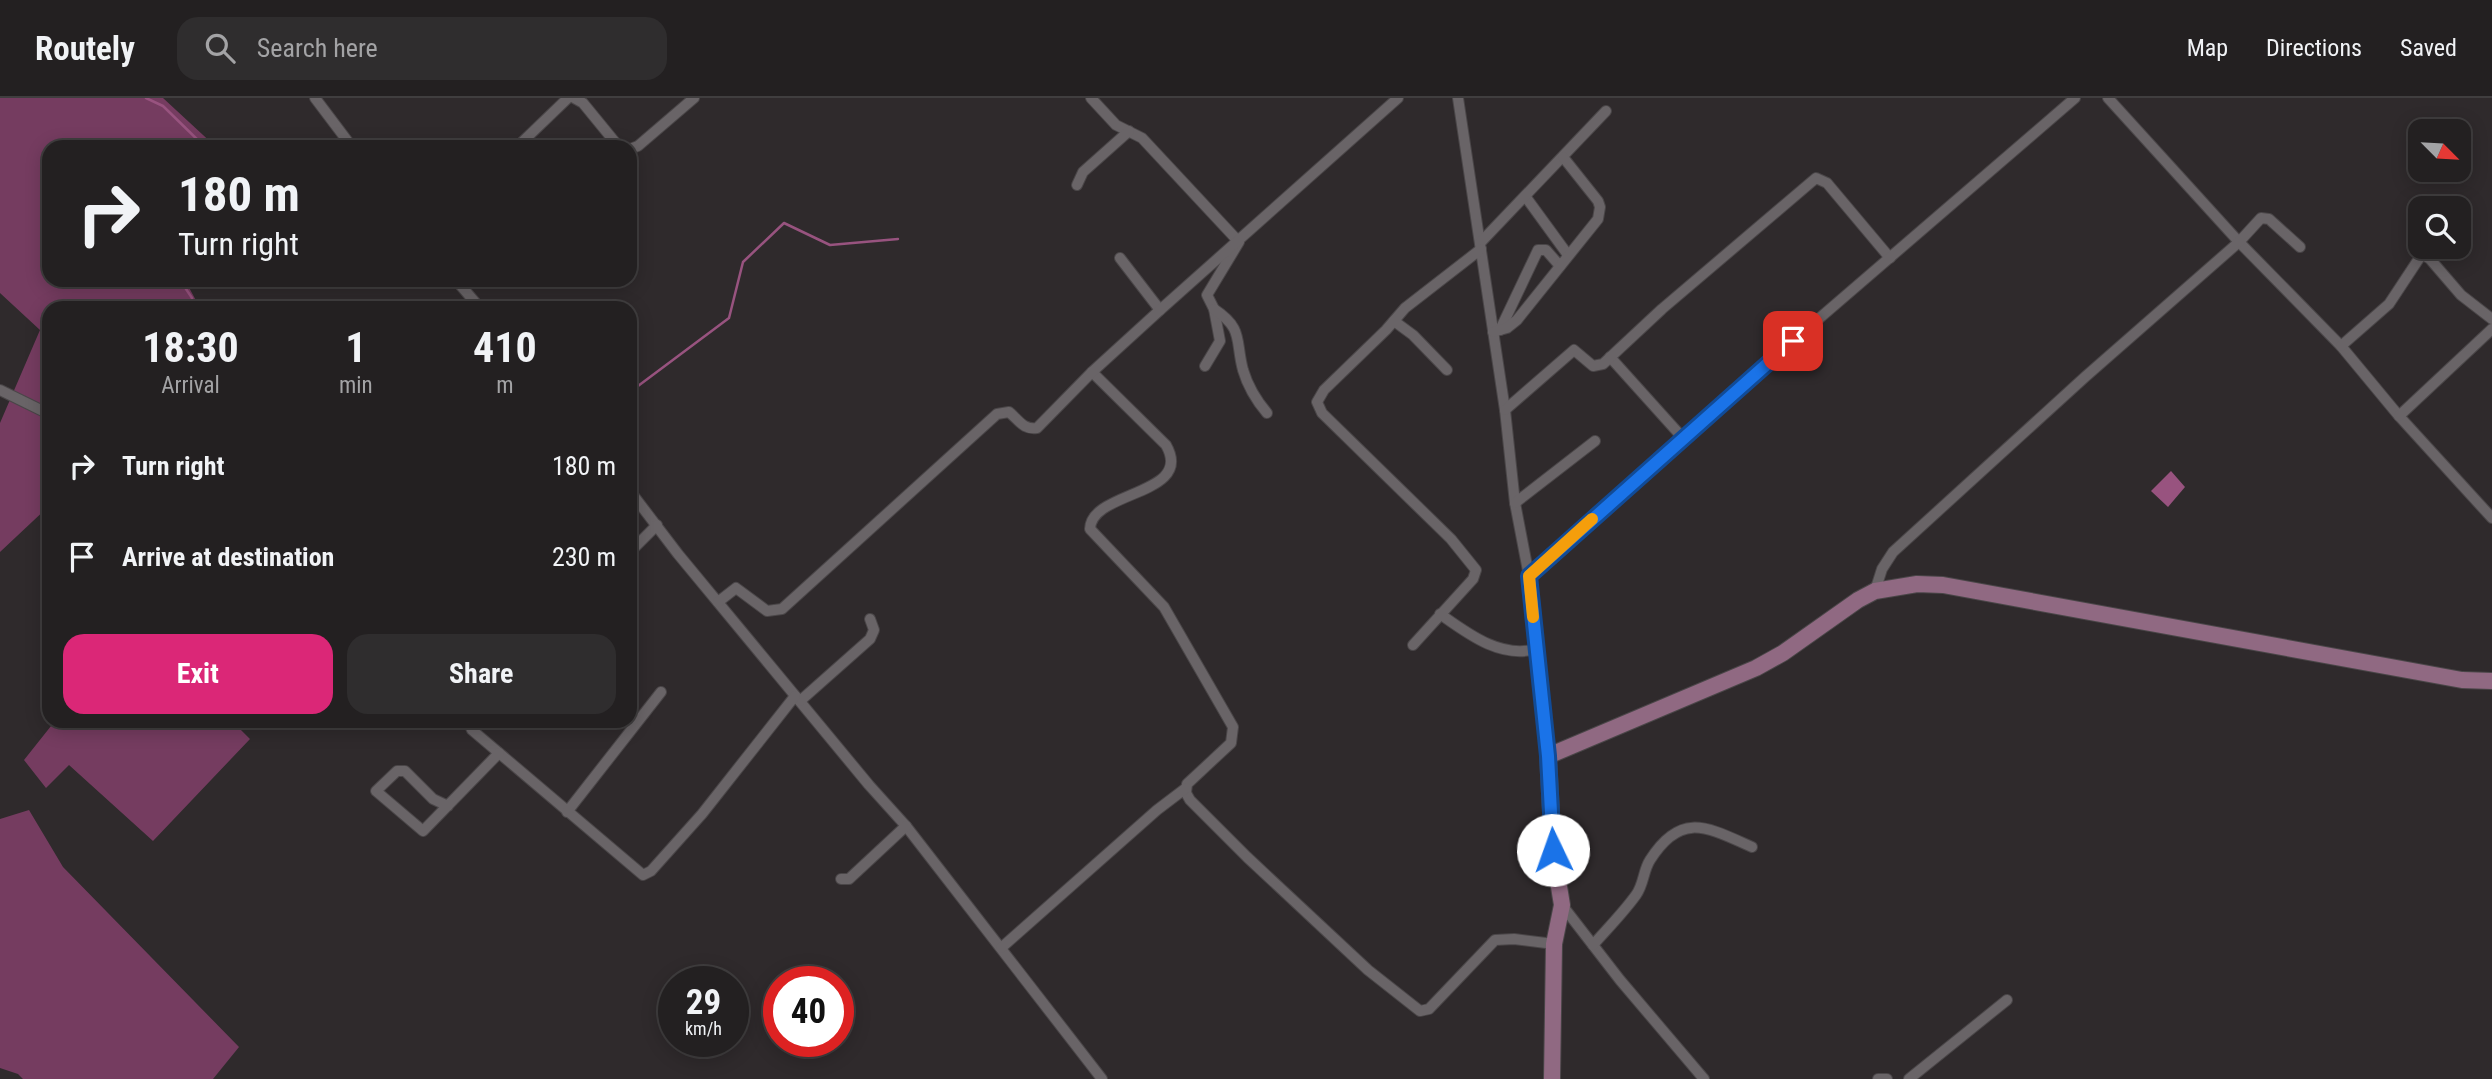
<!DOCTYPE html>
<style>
:root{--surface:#232021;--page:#2f2d2e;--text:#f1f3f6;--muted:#a3a3a5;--line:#403e3f;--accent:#db2777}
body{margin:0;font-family:"Roboto Condensed",sans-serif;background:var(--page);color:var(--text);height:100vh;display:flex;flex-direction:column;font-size:26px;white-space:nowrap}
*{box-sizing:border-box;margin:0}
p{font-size:23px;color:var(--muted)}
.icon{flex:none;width:38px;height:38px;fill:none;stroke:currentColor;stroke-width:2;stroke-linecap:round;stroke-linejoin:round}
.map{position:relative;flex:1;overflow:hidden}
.drawer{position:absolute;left:42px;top:203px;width:595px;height:427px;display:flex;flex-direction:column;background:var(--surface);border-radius:21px;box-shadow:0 4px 18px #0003,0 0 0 2px var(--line)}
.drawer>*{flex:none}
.banner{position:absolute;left:42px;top:42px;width:595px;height:147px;border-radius:21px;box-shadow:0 4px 18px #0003,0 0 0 2px var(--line);background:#232021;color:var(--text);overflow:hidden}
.needle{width:46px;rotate:114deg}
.tools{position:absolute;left:2408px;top:21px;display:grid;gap:14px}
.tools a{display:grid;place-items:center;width:63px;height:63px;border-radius:14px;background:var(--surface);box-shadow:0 4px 18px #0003,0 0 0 2px var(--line);font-size:35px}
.speed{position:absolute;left:658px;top:868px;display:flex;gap:14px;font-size:35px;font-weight:700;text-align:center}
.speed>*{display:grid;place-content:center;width:91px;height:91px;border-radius:50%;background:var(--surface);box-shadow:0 4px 18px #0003,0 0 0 2px var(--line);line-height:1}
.speed small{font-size:18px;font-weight:400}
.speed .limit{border:10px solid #d22;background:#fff;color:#111}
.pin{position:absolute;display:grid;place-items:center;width:60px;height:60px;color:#fff;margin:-30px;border-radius:14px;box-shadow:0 4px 10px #0006}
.me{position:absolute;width:77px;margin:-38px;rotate:357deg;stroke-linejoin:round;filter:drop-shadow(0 0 5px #0008)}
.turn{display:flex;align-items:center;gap:24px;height:147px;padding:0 21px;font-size:32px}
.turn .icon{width:91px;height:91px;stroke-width:2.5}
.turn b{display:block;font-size:49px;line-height:60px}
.eta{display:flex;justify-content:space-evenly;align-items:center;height:119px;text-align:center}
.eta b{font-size:42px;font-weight:700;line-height:49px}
.cta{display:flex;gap:14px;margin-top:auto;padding:14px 21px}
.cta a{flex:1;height:80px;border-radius:21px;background:var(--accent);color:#fff;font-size:28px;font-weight:700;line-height:80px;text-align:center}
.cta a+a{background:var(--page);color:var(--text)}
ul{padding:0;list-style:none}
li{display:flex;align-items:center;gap:21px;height:91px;padding:0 21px}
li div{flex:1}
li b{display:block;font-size:26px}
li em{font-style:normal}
header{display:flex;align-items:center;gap:42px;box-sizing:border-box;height:98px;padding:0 35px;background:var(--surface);border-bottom:2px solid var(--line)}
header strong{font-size:33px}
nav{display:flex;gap:38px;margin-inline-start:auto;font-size:24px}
.search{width:490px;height:63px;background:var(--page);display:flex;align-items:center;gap:18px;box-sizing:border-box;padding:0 24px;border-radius:21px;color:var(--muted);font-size:26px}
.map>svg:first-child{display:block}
</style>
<header>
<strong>Routely</strong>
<div class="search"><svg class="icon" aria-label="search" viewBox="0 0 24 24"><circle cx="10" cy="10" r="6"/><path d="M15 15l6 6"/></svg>Search here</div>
<nav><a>Map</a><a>Directions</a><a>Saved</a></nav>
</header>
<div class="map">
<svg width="2492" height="981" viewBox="0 0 2492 981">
<rect width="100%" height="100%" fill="#2f2a2c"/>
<g fill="#753c60">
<polygon points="0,0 163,0 216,49 49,49 49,182 185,182 200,210 49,210 49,408 0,454 0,325 40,232 0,195"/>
<polygon points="55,623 237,623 236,627 250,641 153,743 69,667 46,690 24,662"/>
<polygon points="29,712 63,769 239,949 213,981 23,981 18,976 0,970 0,721"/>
</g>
<polygon fill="#98537f" points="2171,373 2185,389 2168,409 2151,393"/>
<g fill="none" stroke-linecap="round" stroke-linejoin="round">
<g stroke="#98537f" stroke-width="2.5">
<polyline points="146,0 163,8 205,49"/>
<polyline points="180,182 192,200 192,210"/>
<polyline points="630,294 729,220 743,164 784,125 830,147 898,141"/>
</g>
<g stroke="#4a4648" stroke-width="12">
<g id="street">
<polyline points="315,0 352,49"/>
<polyline points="574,0 583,5 619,49"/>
<polyline points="1091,0 1116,27 1142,40 1239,144 1207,197 1214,211 1220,243 1205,268"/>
<polyline points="1458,0 1505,312 1515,405 1529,478 1548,658"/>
<polyline points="2108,0 2239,144 2341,248 2399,318 2492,420"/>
<polyline points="517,49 568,0"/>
<polyline points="630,51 638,48 694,0"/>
<polyline points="1077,87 1083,74 1129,33"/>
<polyline points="1525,98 1568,157"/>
<polyline points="1480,145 1606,13"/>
<polyline points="1120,160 1160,212"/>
<polyline points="456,182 480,210"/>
<path d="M1214 211C1244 231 1235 242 1243 272 1248 289 1256 302 1267 315"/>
<polyline points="1394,223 1413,237 1447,272"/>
<polyline points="1500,232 1538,152 1546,152 1560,168"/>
<polyline points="1493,234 1507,230 1517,222 1598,121 1600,109 1598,103 1563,59"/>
<polyline points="2341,248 2389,206 2422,156 2430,161 2461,197 2492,221"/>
<polyline points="1610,259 1682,339"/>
<path d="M1092 274 1166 347C1195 398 1091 392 1090 431L1164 509 1233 629 1231 645 1187 686 1186 695 1190 702 1247 759 1368 872 1420 913 1429 911 1495 842 1514 841 1554 846"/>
<polyline points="0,292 49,316"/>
<polyline points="1505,312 1574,252 1593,268 1603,266 1662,211 1816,80 1827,85 1890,160"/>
<polyline points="2399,318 2492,231"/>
<polyline points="630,393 678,456 869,687 906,728 1102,981"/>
<polyline points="1515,405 1595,343"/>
<polyline points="630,454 657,427"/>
<polyline points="1529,478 1735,293 2075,0"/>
<polyline points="1875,493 1882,471 1893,454 2085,279 2239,144 2261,120 2269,121 2300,149"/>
<path d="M718 504 736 490 767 513 782 511 997 316 1009 314C1019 322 1023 332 1037 330L1092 274 1160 212 1398 0"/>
<path d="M1440 516C1467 535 1500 561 1536 551"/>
<polyline points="1413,547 1473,481 1476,472 1451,441 1322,315 1317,304 1324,292 1386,232 1405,210 1481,151"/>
<polyline points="800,603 870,541 874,532 870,521"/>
<polyline points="468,623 472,632 643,777 651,773 702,716 795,598"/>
<polyline points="448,708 433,701 405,673 397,673 376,693 423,733 499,655"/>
<polyline points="567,714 661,594"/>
<polyline points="841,781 849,781 906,728"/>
<polyline points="1562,807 1620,882 1704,981"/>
<path d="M1593 847C1607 831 1623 815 1636 797 1644 786 1643 773 1650 762 1681 713 1707 729 1752 749"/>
<polyline points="1001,850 1157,712 1186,690"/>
<polyline points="1878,981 1887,981"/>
<polyline points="1909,981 2007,902"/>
</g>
</g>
<g stroke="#4a4648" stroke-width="18">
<polyline id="secondary" points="1552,981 1554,846 1562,807 1553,752 1548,658 1756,570 1783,555 1858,502 1875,493 1917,486 1943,487 2462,582 2492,583"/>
</g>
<use href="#street" stroke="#696467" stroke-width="10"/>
<use href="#secondary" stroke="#906982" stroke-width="16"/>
</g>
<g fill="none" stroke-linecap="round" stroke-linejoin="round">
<g stroke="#114b97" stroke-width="18">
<polyline id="route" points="1553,752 1548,658 1529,478 1793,243"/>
</g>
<use href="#route" stroke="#1a73e8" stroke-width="12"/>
<polyline stroke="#f59e0b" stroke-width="12" points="1533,519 1529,478 1592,421"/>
</g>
</svg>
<div class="tools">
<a><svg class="needle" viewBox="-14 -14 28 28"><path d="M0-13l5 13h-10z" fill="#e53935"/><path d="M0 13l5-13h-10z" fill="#a3a3a5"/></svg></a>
<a><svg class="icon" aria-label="search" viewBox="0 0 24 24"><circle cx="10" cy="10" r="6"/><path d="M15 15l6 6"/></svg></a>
</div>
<div class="speed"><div>29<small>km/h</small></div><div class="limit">40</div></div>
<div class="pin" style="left:1793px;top:243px;background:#d93025"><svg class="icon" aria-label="arrive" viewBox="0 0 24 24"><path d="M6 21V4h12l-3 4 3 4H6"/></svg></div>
<svg class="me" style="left:1553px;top:752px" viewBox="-20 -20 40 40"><circle r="19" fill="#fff"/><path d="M0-13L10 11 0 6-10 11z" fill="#1a73e8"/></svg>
<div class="banner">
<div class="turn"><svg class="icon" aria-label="right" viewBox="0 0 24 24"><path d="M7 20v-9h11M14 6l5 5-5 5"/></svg><div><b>180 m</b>Turn right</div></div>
</div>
<section class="drawer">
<div class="eta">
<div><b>18:30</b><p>Arrival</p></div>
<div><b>1</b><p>min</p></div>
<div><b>410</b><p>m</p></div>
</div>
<ul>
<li><svg class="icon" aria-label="right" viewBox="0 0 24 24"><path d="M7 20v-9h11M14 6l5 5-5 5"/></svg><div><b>Turn right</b></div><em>180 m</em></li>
<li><svg class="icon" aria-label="arrive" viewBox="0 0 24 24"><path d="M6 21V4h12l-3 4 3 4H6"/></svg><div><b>Arrive at destination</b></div><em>230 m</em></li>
</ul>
<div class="cta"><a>Exit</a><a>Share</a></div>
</section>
</div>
